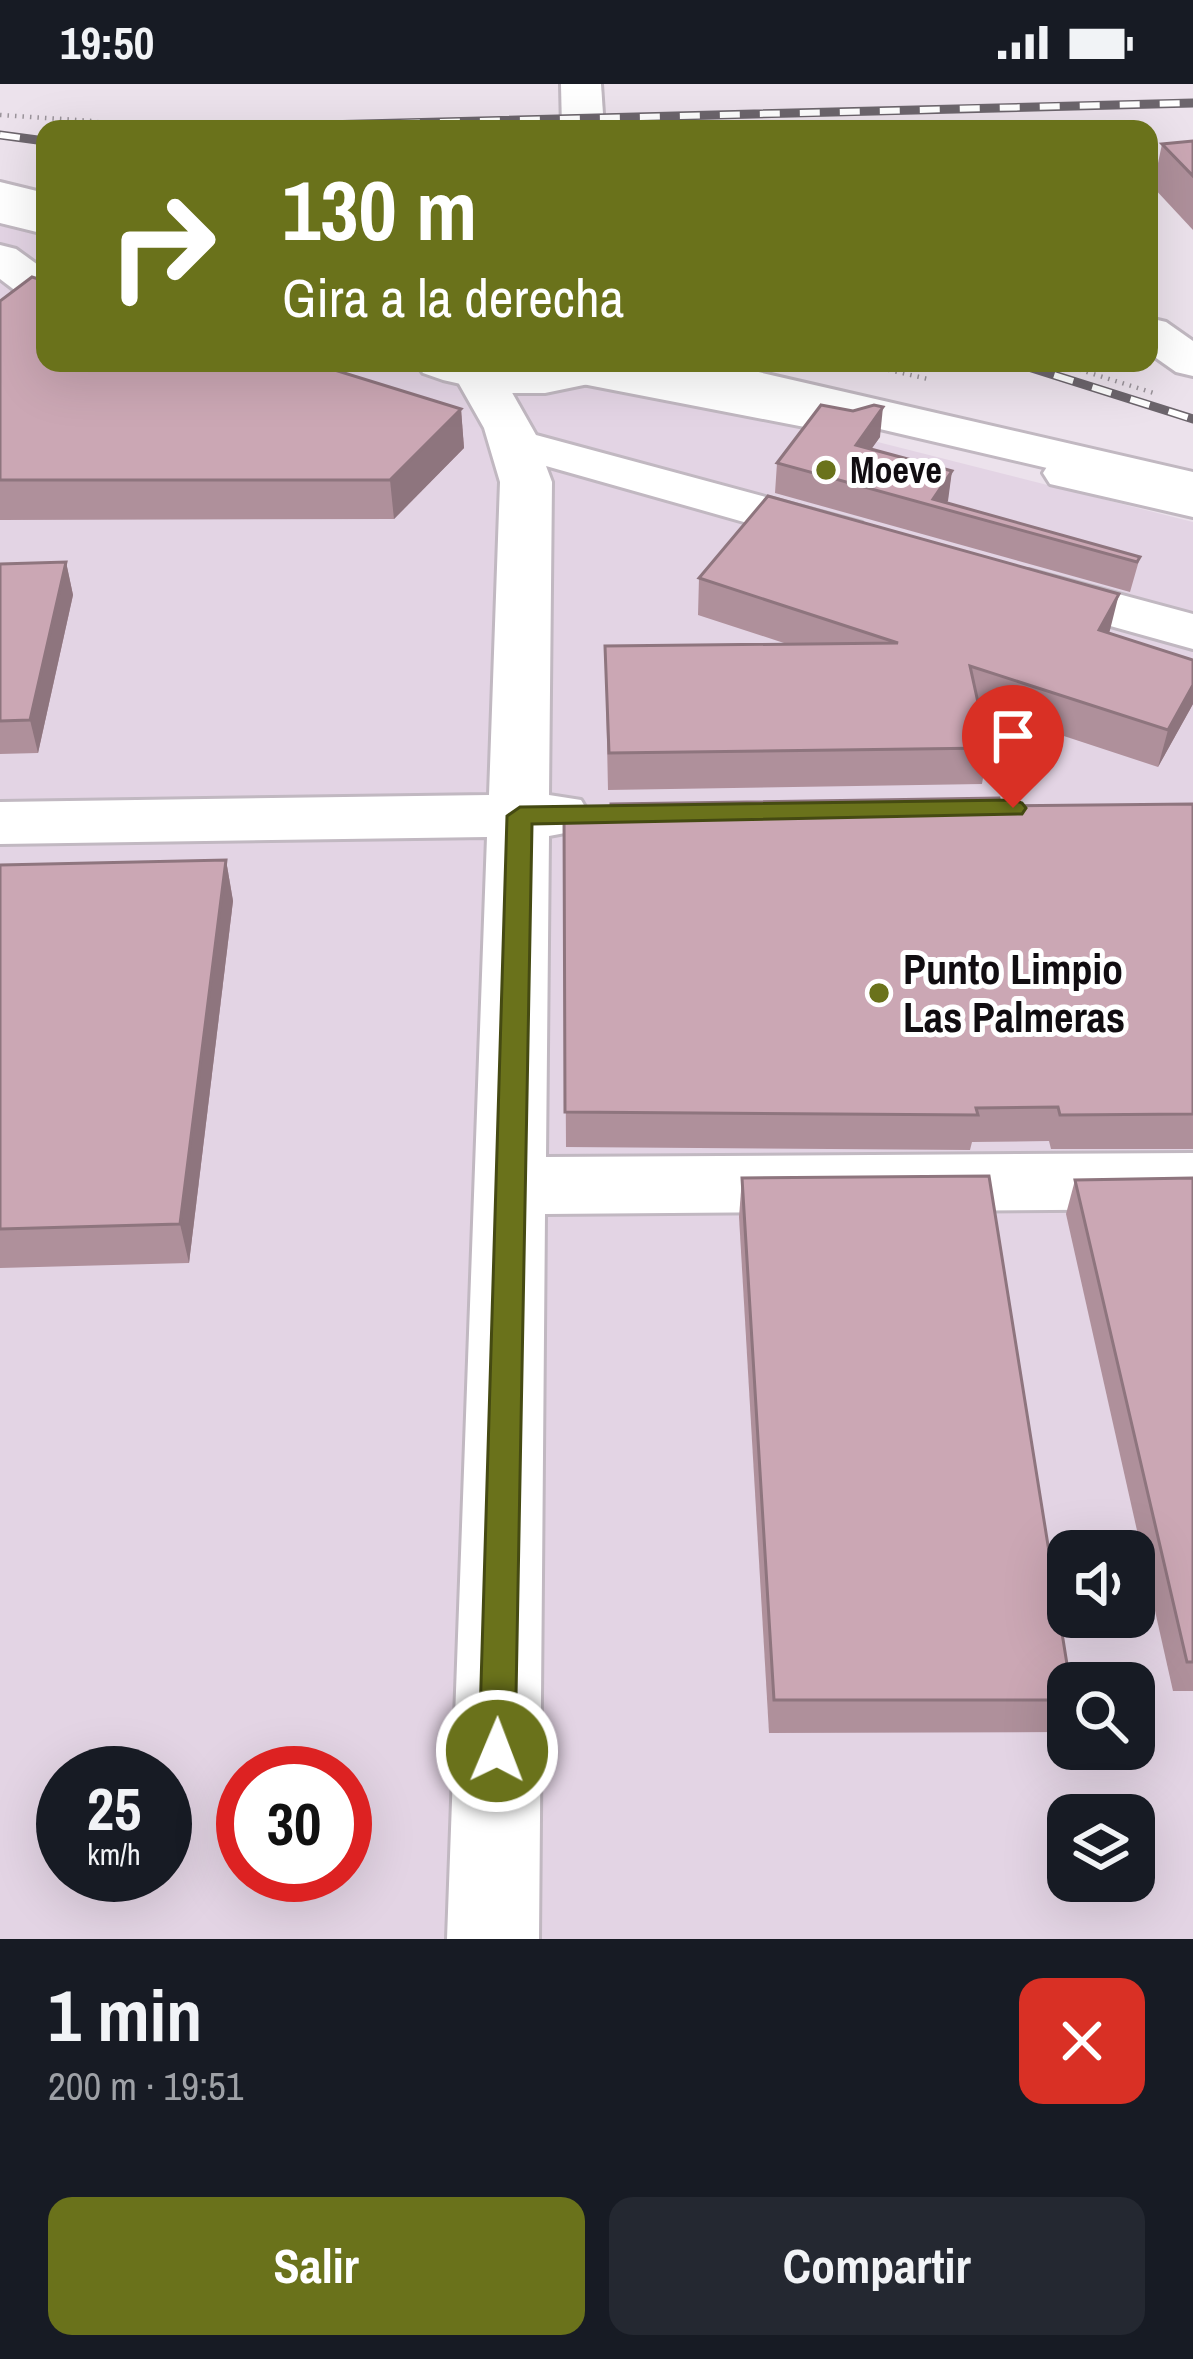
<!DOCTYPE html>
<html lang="es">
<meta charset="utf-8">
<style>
:root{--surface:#171b24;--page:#242831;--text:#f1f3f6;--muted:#9ea1a6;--accent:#6a721b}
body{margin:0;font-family:"Archivo Narrow",sans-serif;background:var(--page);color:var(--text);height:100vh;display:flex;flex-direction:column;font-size:45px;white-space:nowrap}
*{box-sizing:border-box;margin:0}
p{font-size:39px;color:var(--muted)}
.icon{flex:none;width:66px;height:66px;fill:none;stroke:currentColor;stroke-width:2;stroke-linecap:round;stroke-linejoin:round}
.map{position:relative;height:1855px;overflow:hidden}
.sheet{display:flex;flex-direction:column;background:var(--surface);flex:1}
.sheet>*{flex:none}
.hud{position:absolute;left:36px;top:36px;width:1122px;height:252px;border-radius:24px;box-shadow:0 12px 48px #0002;background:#6a721b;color:#fff;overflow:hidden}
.fabs{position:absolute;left:1047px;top:1446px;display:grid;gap:24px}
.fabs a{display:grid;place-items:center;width:108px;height:108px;border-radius:24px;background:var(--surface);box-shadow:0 12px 48px #0002;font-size:60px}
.speed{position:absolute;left:36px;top:1662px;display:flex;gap:24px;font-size:60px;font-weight:700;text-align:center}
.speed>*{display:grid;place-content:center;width:156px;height:156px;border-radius:50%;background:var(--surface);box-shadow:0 12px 48px #0002;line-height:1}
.speed small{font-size:30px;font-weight:400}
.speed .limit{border:18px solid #d22;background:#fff;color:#111}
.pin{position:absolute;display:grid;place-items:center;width:102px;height:102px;color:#fff;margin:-123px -51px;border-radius:50% 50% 50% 0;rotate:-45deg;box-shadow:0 0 12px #0007}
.pin .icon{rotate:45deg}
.me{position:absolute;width:132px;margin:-66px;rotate:1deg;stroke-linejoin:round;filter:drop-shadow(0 0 9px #0008)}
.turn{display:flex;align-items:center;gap:42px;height:252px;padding:0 48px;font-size:54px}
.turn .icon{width:156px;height:156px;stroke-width:2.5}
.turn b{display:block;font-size:84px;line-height:102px}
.round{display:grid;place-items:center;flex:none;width:126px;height:126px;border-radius:24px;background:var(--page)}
.summary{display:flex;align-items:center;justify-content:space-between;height:204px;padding:0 48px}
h1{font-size:72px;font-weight:800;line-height:90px}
.cta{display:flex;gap:24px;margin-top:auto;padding:24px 48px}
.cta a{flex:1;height:138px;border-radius:24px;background:var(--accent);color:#fff;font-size:48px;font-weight:800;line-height:138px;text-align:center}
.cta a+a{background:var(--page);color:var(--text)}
.status{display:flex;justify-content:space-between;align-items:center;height:84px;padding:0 60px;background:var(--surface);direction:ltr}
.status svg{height:33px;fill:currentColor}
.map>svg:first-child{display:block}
</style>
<div class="status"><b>19:50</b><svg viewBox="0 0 49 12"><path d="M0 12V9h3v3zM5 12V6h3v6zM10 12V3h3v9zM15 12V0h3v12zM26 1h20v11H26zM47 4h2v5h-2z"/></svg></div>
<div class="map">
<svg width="1193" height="1855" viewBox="0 0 1193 1855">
<rect width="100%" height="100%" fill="#ece2ec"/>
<path fill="#e3d4e4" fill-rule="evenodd" d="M0 137 45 148V279H566L1193 438V1855H0ZM1068 1467H1134V1533H1068ZM1068 1599H1134V1665H1068ZM63 1689H165V1791H63ZM243 1689H345V1791H243ZM1068 1731H1134V1797H1068Z"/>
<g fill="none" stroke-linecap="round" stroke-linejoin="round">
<g stroke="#c1b8c1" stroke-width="6">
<g id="minor">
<polygon points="561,0 601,0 604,45 562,45"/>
<polygon points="0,113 45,124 45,150 0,139"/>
<polygon points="0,161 16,165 45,186 45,221 29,217 0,195"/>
<polygon points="1149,234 1166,238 1193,257 1193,292 1176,288 1149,269"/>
<polygon points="488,279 502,291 536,351 862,439 869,450 862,461 843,466 546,382 552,398 549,711 581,716 590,731 581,746 549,752 546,1073 1193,1069 1193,1125 545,1130 539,1855 447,1855 487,753 0,760 0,718 489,711 500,398 484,344 454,291 461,281"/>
<polygon points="566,279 618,279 851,322 868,327 876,337 868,347 851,352 567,297 560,287"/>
<polygon points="1068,374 1193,403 1193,433 1050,400 1043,389 1050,378"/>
<polygon points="1029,486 1193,530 1193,565 1010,514 1002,502 1010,490"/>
</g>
</g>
<g stroke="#c1b8c1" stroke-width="6">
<g id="major">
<polygon points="0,98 45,109 45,135 0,124"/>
<polygon points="416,279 719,279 1193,388 1193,418 695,302 603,297 545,309 501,309 443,296 423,289"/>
</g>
</g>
<g stroke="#9a939a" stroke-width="4.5" stroke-dasharray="1.5 6" stroke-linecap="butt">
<polyline points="0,31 93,37 125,45"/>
<polyline points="859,279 928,295"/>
<polyline points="1058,279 1154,309"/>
</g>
<use href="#minor" fill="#fff" fill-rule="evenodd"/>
<use href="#major" fill="#fff" fill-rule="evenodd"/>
<g stroke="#6c656c" stroke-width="9">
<g id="rail">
<polyline points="160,45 1193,19"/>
<polyline points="0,51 45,57"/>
<polyline points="1016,279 1193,335"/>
</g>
</g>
<use href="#rail" stroke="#fff" stroke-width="6" stroke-dasharray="20" stroke-linecap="butt"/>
</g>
<g fill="#af909b">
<polygon points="1193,57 1193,146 1153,103 1162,60"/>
<polygon points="0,217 461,325 464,364 394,435 0,436"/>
<polygon points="880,353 871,365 952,387 946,419 1140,473 1130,508 775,409 777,379"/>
<polygon points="66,478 73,511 38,669 0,670 0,480"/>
<polygon points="699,494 1110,546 1109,549 1193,576 1193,620 1158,683 979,624 988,664 982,700 608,706 605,562 787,560 698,531"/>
<polygon points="1193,720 1193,1065 1051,1065 1049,1057 972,1058 970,1066 566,1063 564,727"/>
<polygon points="226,776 233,817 189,1179 0,1184 0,781"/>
<polygon points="742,1094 1068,1599 1068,1627 1060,1648 769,1649 739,1133"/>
<polygon points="1193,1094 1193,1607 1173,1607 1066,1130 1075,1096"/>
</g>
<g fill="#8e757e">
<polygon points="883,323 880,353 853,391 856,361"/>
<polygon points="461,325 464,364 394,435 390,396"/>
<polygon points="952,387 948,417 942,425 933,415"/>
<polygon points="66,478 73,511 38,669 30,636"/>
<polygon points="1119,510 1110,546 1091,583 1099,546"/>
<polygon points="1193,601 1193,620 1158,683 1168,646"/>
<polygon points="226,776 233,817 189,1179 180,1140"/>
</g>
<g fill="#cba7b4" stroke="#8e757e" stroke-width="3">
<polygon points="1193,57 1193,92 1162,60"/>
<polygon points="32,193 45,197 45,279 312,279 461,325 390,396 0,396 0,217"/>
<polygon points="821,321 853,327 874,321 883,323 856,361 952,387 933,415 1140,473 1137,478 777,379"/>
<polygon points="768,412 1119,510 1099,546 1193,576 1193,601 1168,646 970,582 988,664 609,669 605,562 898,559 699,494"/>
<polygon points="66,478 30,636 0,637 0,480"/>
<polygon points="999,714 1001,722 1193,720 1193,1030 1060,1031 1058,1023 976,1024 978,1031 565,1028 564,727 611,726 611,720"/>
<polygon points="226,776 180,1140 0,1145 0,781"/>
<polygon points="989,1092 1070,1599 1068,1599 1068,1616 774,1616 742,1094"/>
<polygon points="1193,1094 1193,1578 1187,1578 1075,1096"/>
</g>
<polygon fill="#6a721b" stroke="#454a12" stroke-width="3" points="1013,716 1022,719 1026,724 1022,730 532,740 515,1667 510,1679 497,1684 485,1679 479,1667 507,732 520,723"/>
<g fill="#6a721b" stroke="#fff" stroke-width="4.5">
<circle cx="826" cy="386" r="12"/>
<circle cx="879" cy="909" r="12"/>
</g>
<g text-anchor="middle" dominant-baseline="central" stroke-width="10" stroke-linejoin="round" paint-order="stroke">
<g font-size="36" font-weight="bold" fill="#110d11" stroke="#fff" text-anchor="start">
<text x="850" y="386">Moeve</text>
</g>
<g font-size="42" font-weight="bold" fill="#110d11" stroke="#fff" text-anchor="start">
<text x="903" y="885">Punto Limpio<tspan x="903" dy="48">Las Palmeras</tspan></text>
</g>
</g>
</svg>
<div class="fabs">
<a><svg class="icon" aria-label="sound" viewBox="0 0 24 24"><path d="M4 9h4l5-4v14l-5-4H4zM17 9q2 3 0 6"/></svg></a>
<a><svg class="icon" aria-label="search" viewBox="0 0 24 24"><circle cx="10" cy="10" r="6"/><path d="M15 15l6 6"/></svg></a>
<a><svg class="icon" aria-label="layers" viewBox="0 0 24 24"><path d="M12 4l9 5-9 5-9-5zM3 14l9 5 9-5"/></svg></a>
</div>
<div class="speed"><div>25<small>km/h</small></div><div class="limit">30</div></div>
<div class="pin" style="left:1013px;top:724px;background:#d93025"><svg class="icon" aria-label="arrive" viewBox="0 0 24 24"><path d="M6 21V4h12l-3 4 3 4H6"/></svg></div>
<svg class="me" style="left:497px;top:1667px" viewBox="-20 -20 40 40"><circle r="17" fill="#6a721b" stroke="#fff" stroke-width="3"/><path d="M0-11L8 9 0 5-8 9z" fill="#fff"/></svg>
<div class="hud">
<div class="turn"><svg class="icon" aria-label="right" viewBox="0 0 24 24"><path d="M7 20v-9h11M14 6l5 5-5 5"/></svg><div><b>130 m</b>Gira a la derecha</div></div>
</div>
</div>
<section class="sheet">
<div class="summary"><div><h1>1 min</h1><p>200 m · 19:51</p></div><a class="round" style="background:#d93025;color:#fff"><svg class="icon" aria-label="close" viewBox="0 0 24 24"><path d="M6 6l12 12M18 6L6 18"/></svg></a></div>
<div class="cta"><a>Salir</a><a>Compartir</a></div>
</section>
